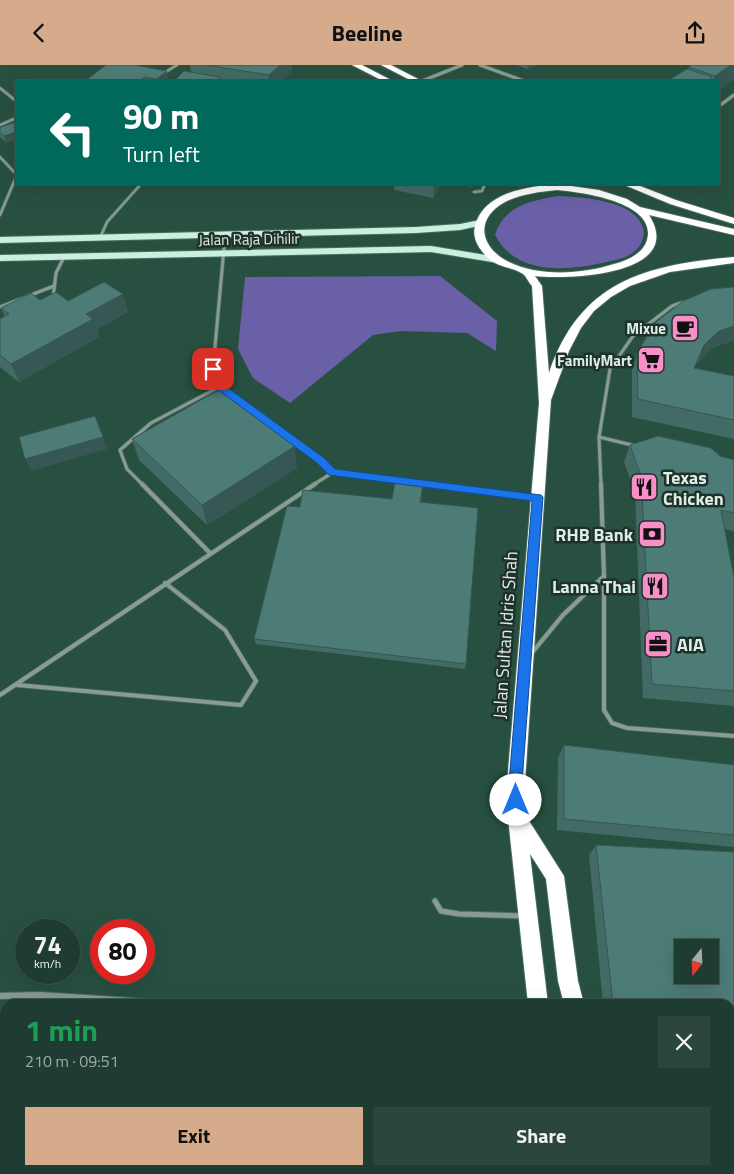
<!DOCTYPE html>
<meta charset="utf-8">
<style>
:root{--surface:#1e3c31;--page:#2b473d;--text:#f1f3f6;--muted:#a1adab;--line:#3c564d;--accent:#d6ab8b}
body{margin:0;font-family:"Titillium Web",sans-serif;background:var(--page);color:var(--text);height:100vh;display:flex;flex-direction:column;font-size:19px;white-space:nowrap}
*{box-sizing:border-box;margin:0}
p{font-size:16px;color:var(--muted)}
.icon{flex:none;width:28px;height:28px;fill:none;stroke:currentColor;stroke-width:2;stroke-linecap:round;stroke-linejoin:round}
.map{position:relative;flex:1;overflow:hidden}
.panel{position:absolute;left:0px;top:934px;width:735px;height:176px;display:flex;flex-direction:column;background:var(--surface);border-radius:15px 15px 0 0;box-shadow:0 5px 20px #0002,0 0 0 1px var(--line)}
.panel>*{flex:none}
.guide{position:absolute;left:15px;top:15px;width:705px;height:105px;border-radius:0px;box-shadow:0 5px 20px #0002,0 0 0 1px var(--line);background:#00695c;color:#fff;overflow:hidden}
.needle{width:32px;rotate:198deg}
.fabs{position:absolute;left:674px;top:874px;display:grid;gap:10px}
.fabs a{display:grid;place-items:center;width:45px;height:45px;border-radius:0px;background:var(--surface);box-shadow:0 5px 20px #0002,0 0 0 1px var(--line);font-size:25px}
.speed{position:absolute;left:15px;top:854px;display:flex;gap:10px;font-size:25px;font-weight:700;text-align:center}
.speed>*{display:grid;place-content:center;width:65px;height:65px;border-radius:50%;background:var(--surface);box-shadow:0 5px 20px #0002,0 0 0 1px var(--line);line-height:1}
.speed small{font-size:12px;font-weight:400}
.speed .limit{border:8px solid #d22;background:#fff;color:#111}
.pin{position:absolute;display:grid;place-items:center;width:42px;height:42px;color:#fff;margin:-21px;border-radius:10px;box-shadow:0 2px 8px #0006}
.me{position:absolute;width:55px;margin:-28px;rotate:0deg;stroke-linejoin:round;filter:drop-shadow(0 0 4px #0008)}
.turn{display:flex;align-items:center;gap:18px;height:105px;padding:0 25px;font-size:22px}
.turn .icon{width:65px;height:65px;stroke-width:2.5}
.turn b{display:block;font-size:35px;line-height:42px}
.round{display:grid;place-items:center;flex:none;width:52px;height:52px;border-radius:0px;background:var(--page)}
.head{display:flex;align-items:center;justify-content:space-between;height:85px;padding:0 25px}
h1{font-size:30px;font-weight:700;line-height:38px;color:#1e9e55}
.button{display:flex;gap:10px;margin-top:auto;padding:10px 25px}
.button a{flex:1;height:58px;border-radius:0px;background:var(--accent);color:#111;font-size:20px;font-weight:700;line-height:58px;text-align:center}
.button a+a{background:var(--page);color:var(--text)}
header{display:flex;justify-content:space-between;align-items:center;height:65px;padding:0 25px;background:var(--accent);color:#111;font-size:22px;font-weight:700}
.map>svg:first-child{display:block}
</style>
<header><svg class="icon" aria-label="back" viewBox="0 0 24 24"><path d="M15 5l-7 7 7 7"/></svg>Beeline<svg class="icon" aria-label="share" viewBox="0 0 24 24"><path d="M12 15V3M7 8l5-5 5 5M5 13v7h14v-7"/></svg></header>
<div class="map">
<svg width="734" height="1109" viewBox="0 0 734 1109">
<rect width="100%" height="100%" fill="#285041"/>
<g fill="#6960a8">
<path d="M558 131C582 132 635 135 643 163 645 170 642 179 637 184 628 194 614 195 602 198 565 206 516 210 495 170 504 141 530 136 558 131Z"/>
<polygon points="440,211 497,256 496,286 467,268 401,266 373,270 290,338 253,313 238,284 245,212"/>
</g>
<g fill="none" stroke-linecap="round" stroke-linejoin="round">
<g stroke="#486d5f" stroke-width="4">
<g id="lane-far3">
<polyline points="164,8 177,0"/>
<polyline points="0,23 16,36"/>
<polyline points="0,60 16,53"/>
<polyline points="0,92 16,109"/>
<polyline points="474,127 482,126 485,119"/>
<polyline points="0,150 16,112"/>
<polyline points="100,173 107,157 141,119"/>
<polyline points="224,184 225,170"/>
</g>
</g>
<g stroke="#486d5f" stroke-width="4.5">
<g id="lane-far2">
<polyline points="224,183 213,304 221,321 320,395 332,408 313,420"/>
<polyline points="53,233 56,208 64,192"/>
<polyline points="0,242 54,221"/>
<polyline points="599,372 636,381"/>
<polyline points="332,408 435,420"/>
<polyline points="143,420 127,404 120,385 151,358 221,321"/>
<polyline points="601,420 599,372 610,304 633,271 672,241 684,237"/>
</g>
</g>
<g stroke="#486d5f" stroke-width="5.5">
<g id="lane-far1">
<polyline points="142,419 210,488"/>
<polyline points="424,419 535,432"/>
<polyline points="601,419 604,511 604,645 612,658 627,663 734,671"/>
<polyline points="531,589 563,550 604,511"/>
<polyline points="17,620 241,640 256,616 225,565 165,518"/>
<polyline points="0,630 315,419"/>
</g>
</g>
<g stroke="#486d5f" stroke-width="7">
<polyline id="lane" points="435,836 441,846 459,849 523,851"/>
</g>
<g stroke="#486d5f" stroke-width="4.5">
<g id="street-far1">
<polyline points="480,0 524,16"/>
<polyline points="422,16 462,0"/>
<polyline points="719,41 734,30"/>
</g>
</g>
<g stroke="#486d5f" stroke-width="8">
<polyline id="street" points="0,931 39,930 179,939"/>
</g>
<g stroke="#486d5f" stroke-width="2">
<g id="primary">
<polygon points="480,155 484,158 483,160 460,165 416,168 0,178 0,172 416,162 460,159"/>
<polygon points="431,181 498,192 502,195 498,198 431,187 0,196 0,190"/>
</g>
</g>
<g stroke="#486d5f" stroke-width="2">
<g id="highway">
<polygon points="352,0 362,0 393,16 383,16"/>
<polygon points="381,0 391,0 422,16 412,16"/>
<path d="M557 119 599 125 627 134 640 142 734 164V170L649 150C687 210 569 215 535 211L542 221 549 308C580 216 645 200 734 192V198L670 207 630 221 611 232 594 246 581 263 569 286 551 335 525 718 526 751 564 811 578 916 584 939H564L558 916 546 814 530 789 548 939H528L508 753 507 718 539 338 532 221C529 218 526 211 523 209 513 202 499 203 488 193 477 182 470 170 477 155 490 126 528 122 557 119ZM557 125C581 127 658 137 647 175 643 189 626 196 614 199 583 209 539 212 509 197 480 183 474 154 505 137 521 129 539 127 557 125Z"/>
<polygon points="622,119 635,119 676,135 734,153 734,159 670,139"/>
<polygon points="567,1105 589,1105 590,1109 568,1109"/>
<polygon points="603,1105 625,1105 626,1109 604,1109"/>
</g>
</g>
<use href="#lane-far3" stroke="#899b94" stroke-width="2.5"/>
<use href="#lane-far2" stroke="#899b94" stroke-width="3"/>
<use href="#lane-far1" stroke="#899b94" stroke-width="4"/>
<use href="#lane" stroke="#899b94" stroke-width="5"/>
<use href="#street-far1" stroke="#899b94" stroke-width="3"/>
<use href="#street" stroke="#899b94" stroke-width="6"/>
<use href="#primary" fill="#caefdf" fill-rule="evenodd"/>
<use href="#highway" fill="#fff" fill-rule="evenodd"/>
</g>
<g fill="#426b66" fill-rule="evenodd">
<polygon points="106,0 169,16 85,16"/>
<polygon points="190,0 292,0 292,7 282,16 176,16 176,14 191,7"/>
<polygon points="517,0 537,0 527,4"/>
<polygon points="689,2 734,14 719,25 719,16 667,16 688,4"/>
<polygon points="16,57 16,74 6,78 0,72 0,62"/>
<polygon points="394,119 441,119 433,133 394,125"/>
<polygon points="455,119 475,119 473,122"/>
<polygon points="734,223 734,275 712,283 697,298 694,303 734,311 734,374 632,352 632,306 637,288"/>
<polygon points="40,235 68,236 128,247 97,264 99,272 19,317 0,302 0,254 5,252 1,243"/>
<polygon points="132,374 297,403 207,460 139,395"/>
<polygon points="630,380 720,391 734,395 734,466 724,464 734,513 734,641 643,633 635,428 624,397"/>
<polygon points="422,425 421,437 466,599 465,604 256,579 254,574 300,442 392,434"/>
<polygon points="564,680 734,700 734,782 557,765 558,693"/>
<path d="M596 780 734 787V1109H704L656 1106V1105H730V939H603L589 790ZM682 882H710V910H682Z"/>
<polygon points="0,1065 5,1065 5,1105 0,1109"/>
</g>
<g fill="#365753">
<polygon points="280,0 292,0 292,7 282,16 269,16 269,10"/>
<polygon points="528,0 537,0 527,4"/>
<polygon points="731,0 734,0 734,14 719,25 719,16 713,16 715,11"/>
<polygon points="167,6 169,16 158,16 157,14"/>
<polygon points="145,12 145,16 139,16"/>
<polygon points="16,67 16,74 6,78 4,71"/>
<polygon points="434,119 441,119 433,133"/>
<polygon points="123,229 128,247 97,264 99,272 19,317 11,299 86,249"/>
<polygon points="734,261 734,275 712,283 697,298 704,280 719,266"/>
<polygon points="103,372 107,384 31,406 25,394"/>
<polygon points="295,381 297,403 207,460 202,440"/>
</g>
<g fill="#4d7c77" stroke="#365753" fill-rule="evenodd">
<polygon points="106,0 135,0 167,6 157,14 145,12 139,16 85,16"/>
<polygon points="206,0 280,0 269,10"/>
<polygon points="691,0 731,0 715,11 689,2"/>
<polygon points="687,4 712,12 707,16 667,16"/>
<polygon points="184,6 220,12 216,16 189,16 176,14"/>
<polygon points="232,15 242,16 231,16"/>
<polygon points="16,57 16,67 4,71 0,68 0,62"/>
<polygon points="104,217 123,229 86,249 93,254 11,299 0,290 0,254 9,249 1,243 31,228 40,235 56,227 68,236"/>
<polygon points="733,222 734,223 734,261 719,266 704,280 694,303 734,311 734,355 638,334 637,288 655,258 683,236 711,224"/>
<polygon points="222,323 295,381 202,440 132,374"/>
<polygon points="95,351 103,372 25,394 19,372"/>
<polygon points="658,371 711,383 720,391 734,395 734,448 721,445 734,513 734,626 652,619 641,411 630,380"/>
<polygon points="395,417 423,419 420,437 478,443 466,599 254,574 287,441 300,442 303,425 392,434"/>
<polygon points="564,680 734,700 734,770 564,754"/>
<path d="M596 780 734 787V1109H715L667 1106V1105H730V939H613ZM682 882H710V910H682Z"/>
<polygon points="0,1067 5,1068 5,1105 447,1105 447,1109 0,1109"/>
</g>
<polygon fill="#1a73e8" stroke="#114b97" points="213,301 218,304 224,320 324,393 335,404 541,430 543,432 522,718 523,735 521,739 516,741 512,739 509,718 532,436 329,410 317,398 217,324 209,304"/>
<defs>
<g id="cafe-square" transform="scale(1.4375)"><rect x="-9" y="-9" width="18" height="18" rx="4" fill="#f98fc8" stroke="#20312a"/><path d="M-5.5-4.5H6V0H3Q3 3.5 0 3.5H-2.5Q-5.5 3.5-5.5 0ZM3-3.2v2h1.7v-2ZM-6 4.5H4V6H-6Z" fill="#111"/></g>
<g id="supermarket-square" transform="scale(1.4375)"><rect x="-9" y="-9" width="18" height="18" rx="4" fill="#f98fc8" stroke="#20312a"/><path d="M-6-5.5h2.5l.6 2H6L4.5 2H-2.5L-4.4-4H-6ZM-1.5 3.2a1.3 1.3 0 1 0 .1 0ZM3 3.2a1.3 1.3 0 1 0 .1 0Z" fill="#111"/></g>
<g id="restaurant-square" transform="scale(1.4375)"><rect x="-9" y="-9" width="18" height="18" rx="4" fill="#f98fc8" stroke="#20312a"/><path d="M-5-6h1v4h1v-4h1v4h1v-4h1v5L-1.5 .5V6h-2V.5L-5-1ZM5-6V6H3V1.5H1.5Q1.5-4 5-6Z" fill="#111"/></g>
<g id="bank-square" transform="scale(1.4375)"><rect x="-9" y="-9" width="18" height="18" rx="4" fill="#f98fc8" stroke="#20312a"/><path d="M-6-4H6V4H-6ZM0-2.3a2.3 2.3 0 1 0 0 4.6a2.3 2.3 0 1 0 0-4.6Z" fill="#111"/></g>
<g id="office-square" transform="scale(1.4375)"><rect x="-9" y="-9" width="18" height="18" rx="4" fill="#f98fc8" stroke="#20312a"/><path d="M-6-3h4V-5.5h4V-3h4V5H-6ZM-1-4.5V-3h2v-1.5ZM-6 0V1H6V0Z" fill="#111"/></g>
</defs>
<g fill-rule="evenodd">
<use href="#cafe-square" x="685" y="263"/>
<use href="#supermarket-square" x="651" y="295"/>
<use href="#restaurant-square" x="644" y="422"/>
<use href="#bank-square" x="652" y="469"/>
<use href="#restaurant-square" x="655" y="521"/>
<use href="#office-square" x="658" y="579"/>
</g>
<g text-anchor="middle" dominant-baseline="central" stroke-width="5" stroke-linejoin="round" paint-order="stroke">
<g font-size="15" fill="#daefe6" stroke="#20312a">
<text transform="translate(249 174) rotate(-1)">Jalan Raja Dihilir</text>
</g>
<g font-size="15" font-weight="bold" fill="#daefe6" stroke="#20312a" text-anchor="end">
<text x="666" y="263">Mixue</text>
<text x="632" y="295">FamilyMart</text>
</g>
<g font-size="18" font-weight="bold" fill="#daefe6" stroke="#20312a" text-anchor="start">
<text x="663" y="412">Texas<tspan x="663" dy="21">Chicken</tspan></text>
<text x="633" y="469" text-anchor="end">RHB Bank</text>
<text x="636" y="521" text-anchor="end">Lanna Thai</text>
<text x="677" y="579">AIA</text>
</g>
<g font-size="18" fill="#daefe6" stroke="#20312a">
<text transform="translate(505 570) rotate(-86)">Jalan Sultan Idris Shah</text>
</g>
</g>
</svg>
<div class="fabs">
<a><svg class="needle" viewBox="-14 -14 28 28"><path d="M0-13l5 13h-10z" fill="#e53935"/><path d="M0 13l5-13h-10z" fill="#a1adab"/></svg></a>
</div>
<div class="speed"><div>74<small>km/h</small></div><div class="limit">80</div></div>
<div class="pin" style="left:213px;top:304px;background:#d93025"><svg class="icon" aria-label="arrive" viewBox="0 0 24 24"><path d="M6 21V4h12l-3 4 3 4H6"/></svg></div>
<svg class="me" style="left:516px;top:735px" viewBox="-20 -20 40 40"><circle r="19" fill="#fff"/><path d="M0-13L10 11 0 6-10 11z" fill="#1a73e8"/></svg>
<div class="guide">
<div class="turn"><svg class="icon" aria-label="left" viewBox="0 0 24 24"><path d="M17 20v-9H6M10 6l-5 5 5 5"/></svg><div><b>90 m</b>Turn left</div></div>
</div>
<section class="panel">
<div class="head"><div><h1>1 min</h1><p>210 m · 09:51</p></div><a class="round"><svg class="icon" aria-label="close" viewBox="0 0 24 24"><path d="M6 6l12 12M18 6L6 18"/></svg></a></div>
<div class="button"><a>Exit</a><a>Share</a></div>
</section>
</div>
